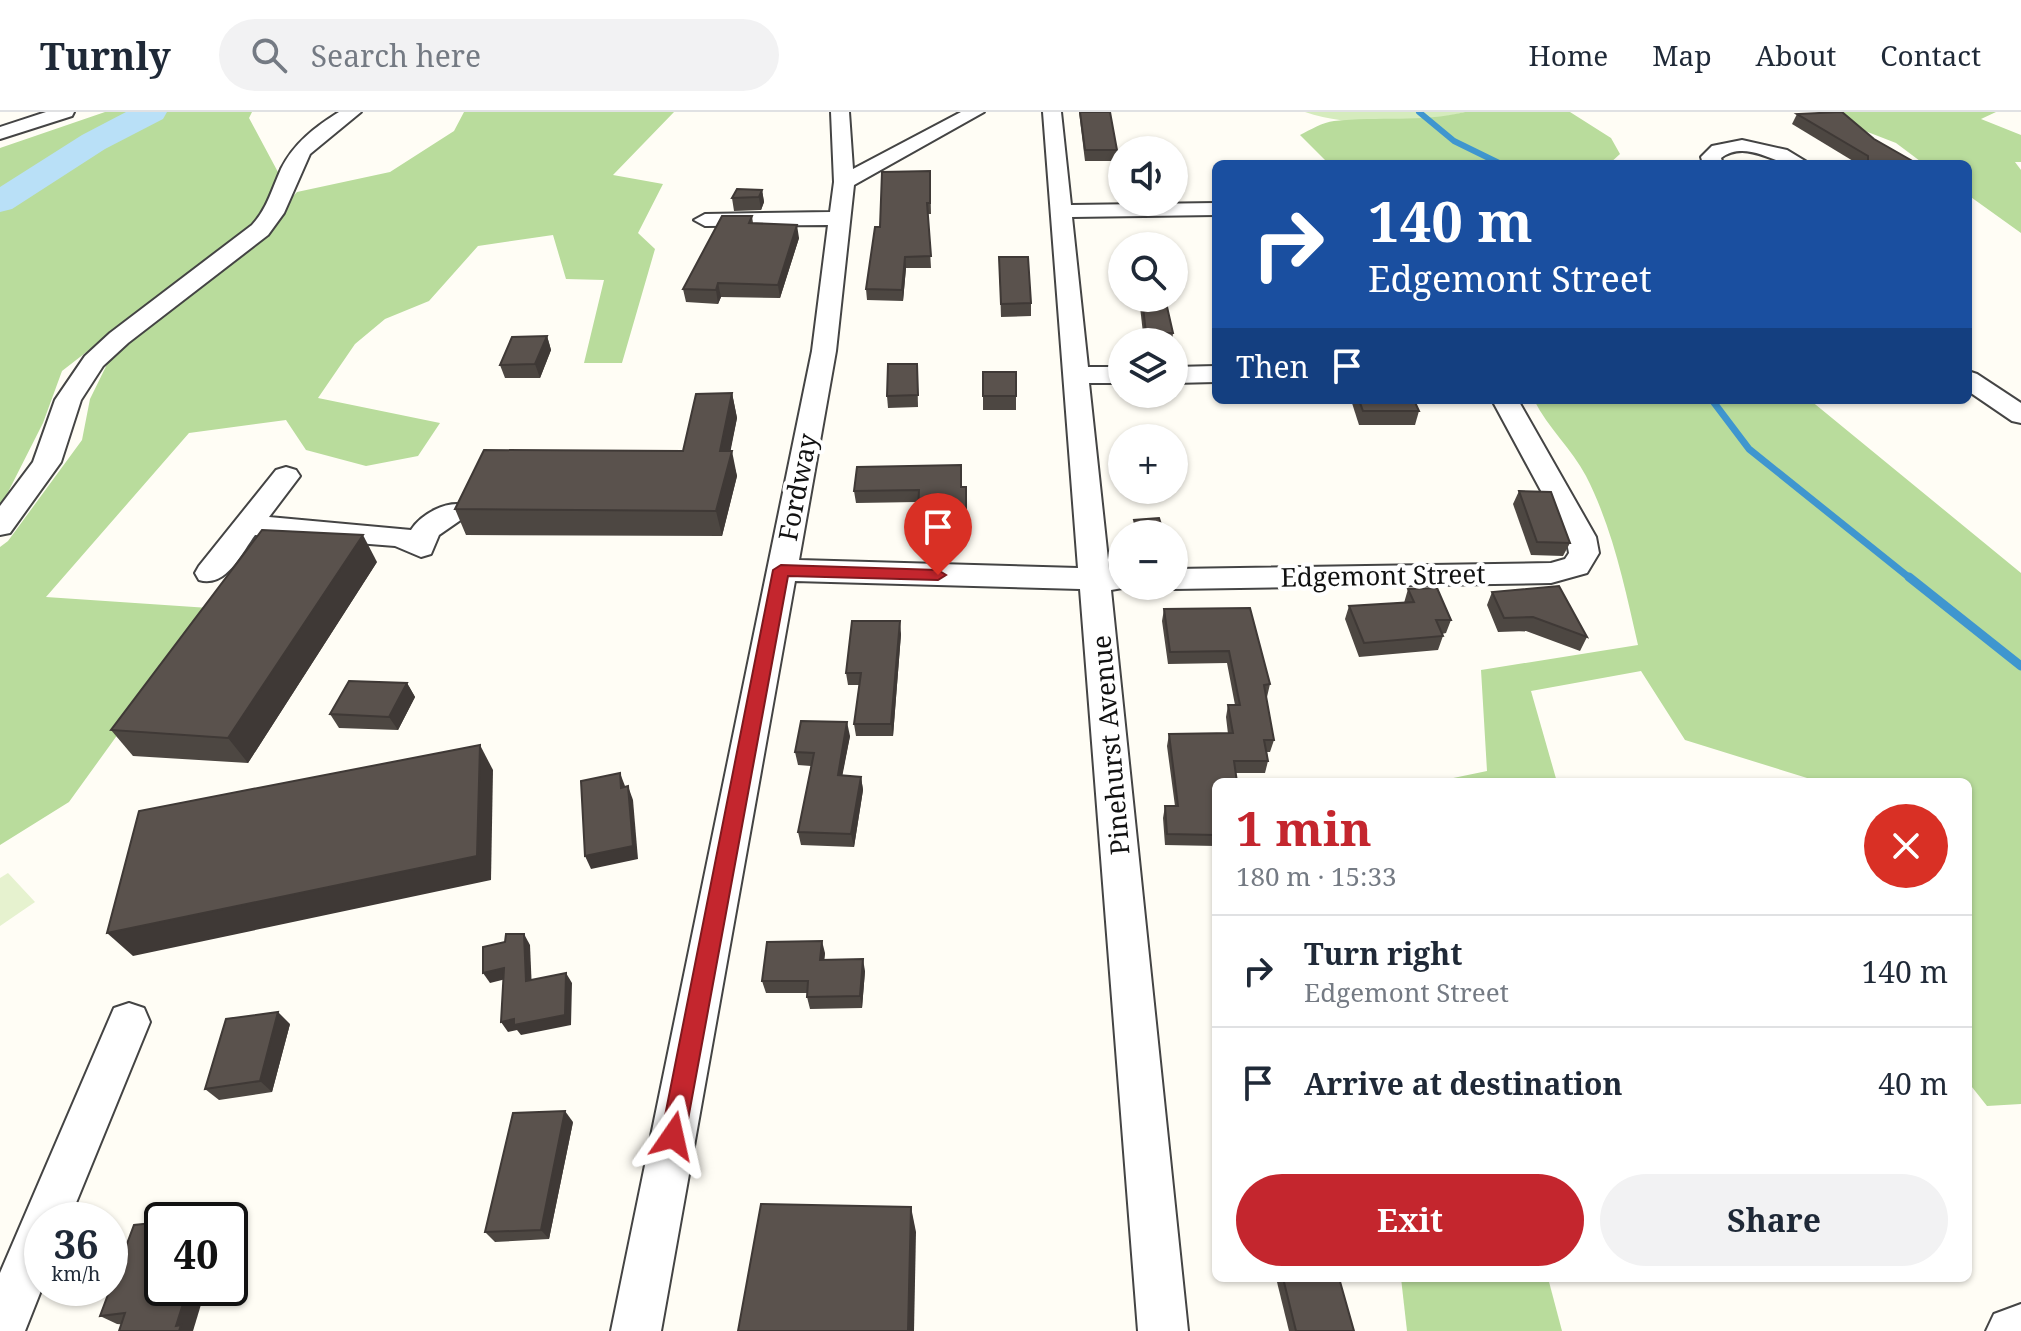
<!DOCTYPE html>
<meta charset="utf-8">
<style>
:root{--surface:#fff;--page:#f2f2f3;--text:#1f2937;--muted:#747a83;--line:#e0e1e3;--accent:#c4262e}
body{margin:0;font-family:"Noto Serif",serif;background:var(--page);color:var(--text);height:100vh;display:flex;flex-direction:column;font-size:30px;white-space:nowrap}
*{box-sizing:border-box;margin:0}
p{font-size:26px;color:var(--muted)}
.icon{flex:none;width:44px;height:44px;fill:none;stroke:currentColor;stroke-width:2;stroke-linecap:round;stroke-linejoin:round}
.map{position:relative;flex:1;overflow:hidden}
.drawer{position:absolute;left:1212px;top:666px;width:760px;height:504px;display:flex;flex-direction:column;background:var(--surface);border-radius:12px;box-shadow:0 2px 6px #0004}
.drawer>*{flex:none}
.hud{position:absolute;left:1212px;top:48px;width:760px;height:244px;border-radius:12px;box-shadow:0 2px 6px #0004;background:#1a4fa0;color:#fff;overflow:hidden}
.tools{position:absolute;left:1108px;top:24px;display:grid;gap:16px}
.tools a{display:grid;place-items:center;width:80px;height:80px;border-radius:50%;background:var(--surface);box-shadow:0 2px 6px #0004;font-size:40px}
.speed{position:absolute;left:24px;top:1090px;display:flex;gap:16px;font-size:40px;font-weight:700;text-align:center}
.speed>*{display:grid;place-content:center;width:104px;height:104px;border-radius:50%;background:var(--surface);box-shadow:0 2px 6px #0004;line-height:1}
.speed small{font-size:20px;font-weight:400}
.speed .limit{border:4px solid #111;border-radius:12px;background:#fff;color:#111}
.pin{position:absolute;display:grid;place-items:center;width:68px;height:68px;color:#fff;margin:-82px -34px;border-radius:50% 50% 50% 0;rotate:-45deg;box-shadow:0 0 8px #0007}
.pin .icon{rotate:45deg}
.me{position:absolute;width:88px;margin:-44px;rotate:11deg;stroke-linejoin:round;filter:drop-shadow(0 0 6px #0008)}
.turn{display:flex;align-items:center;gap:28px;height:168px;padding:0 24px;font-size:36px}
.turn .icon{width:104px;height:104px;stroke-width:2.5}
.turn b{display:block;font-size:56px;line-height:68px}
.then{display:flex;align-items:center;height:76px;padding:0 24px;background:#0003;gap:16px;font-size:30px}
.round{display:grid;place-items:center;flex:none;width:84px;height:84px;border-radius:42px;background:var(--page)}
.head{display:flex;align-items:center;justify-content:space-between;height:136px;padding:0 24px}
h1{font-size:48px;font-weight:700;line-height:60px;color:var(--accent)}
.primary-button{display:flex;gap:16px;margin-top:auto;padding:16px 24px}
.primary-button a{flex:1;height:92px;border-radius:48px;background:var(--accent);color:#fff;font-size:32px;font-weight:700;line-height:92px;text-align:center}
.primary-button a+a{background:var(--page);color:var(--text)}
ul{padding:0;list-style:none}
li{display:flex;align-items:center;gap:24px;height:112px;padding:0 24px;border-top:2px solid var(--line)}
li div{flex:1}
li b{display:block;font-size:30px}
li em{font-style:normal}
header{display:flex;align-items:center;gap:48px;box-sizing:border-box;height:112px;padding:0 40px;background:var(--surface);border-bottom:2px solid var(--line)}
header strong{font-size:38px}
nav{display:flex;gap:44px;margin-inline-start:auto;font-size:28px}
.search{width:560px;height:72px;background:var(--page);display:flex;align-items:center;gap:20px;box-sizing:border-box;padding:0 28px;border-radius:44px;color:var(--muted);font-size:30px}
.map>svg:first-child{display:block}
</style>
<header>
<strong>Turnly</strong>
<div class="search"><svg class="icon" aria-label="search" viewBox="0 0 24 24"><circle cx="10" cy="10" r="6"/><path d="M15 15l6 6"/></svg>Search here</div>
<nav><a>Home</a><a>Map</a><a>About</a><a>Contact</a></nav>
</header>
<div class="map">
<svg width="2021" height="1219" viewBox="0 0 2021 1219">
<rect width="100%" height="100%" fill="#fffdf5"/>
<path fill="#d5ebbd" d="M1305 0H1465C1416 13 1353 16 1305 0Z"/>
<g fill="#b9dc9c">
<polygon points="105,0 252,0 249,6 279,62 259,106 62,259 43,311 0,396 0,36"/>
<polygon points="464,0 674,0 613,63 663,72 638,121 655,137 622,251 584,251 604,168 566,167 553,123 478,134 429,189 385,207 355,232 318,286 440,311 418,344 366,354 306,338 286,308 189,321 46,485 209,496 69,690 0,733 0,435 8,429 82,328 90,287 115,236 283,95 297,80 390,60 454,19"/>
<path d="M1465 0H1570L1611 26 1620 42 1609 52H1329L1300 23C1310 18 1323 10 1334 9 1378 4 1421 11 1465 0Z"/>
<polygon points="1816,0 1996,0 1981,7 2021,23 2021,50 2015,50 2021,58 2021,121 1968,83 1968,52 1924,52 1896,31"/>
<path d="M1534 288H1810L2021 461V992L1987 994 1968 970V670H1820L1685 628 1641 559 1531 579 1557 670H1434L1487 659 1481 558 1638 533C1625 476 1613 417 1586 364 1572 337 1548 316 1534 288Z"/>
<polygon points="1401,1166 1548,1166 1562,1219 1407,1219"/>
</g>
<polygon fill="#e6f2cf" points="8,761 35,790 0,814 0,766"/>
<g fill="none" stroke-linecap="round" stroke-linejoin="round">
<polyline stroke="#3f96cf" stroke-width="6" points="1419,0 1454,29 1501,52"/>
<polyline stroke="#3f96cf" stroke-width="7" points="1712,288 1749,337 1911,467"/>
<polyline stroke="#3f96cf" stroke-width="9" points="1909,465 2021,554"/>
<polygon fill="#b9e0f7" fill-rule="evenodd" points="126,0 167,0 163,7 105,37 12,97 0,100 0,75 82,23"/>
<g stroke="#444" stroke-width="4">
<g id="minor">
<polygon points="46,0 74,0 72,4 0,27 0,15"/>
<path d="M339 0H361L310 42 284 101 268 123 128 231 103 254 81 288 61 350 10 421 0 423V394L33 350 55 288 85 244 110 221 252 113C267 97 272 77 281 57 294 31 315 15 339 0Z"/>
<polygon points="831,0 849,0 853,57 961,0 984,0 854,73 836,239 799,448 1078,456 1043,0 1061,0 1071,93 1216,91 1216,103 1072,105 1088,255 1122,255 1122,271 1089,271 1109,457 1122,458 1122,474 1134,474 1111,478 1188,1219 1138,1219 1080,477 795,469 661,1219 611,1219 812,239 828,113 705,114 694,108 705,102 830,100 834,70"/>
<path d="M1742 28 1787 38 1810 52C1802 52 1792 53 1784 51 1764 44 1741 31 1721 46L1723 52H1703L1701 45 1712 34Z"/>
<polygon points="1216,254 1216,270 1174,271 1174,255"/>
<polygon points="1968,259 1977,262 2021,291 2021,311 2012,309 1968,279"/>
<polygon points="1492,288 1518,288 1596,425 1599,441 1587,461 1551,471 1174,477 1163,474 1174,474 1174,457 1551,451 1565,447 1569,441 1566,425"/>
<path d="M286 355 296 358 300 364 269 405 411 418C421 402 447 388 465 393L469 399 465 405 439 423 431 442 421 445 395 434 255 423C241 442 226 476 199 468L195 461 199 454 276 358Z"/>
<polygon points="129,891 144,896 150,910 69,1108 42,1108 42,1176 25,1219 0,1219 0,1161 114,896"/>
<polygon points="2021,1192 2021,1219 1986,1219 1994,1202"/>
</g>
</g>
<use href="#minor" fill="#fff" fill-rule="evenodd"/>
</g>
<g fill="#4d4742">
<polygon points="1079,0 1110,0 1117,38 1116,49 1085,49"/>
<polygon points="1797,2 1874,27 1916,51 1858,52 1792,12"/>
<polygon points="930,59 931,102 928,102 931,156 906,156 903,189 867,188 866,177 880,115"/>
<polygon points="762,78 764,90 761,98 734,99 732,86"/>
<polygon points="752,104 753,111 799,126 780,186 721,185 718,192 686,190 683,177"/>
<polygon points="999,145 1031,191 1031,204 1001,205"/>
<polygon points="1139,186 1165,186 1173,221 1172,230 1144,230"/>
<polygon points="547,224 551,238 540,266 505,266 500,253"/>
<polygon points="917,252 918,295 888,296 887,284"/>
<rect x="983" y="260" width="33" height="38"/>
<polygon points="732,281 737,306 730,339 737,364 722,424 466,423 455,397 683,339"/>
<polygon points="1351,288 1414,288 1419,299 1415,313 1359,313"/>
<polygon points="966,375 966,426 918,427 918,390 856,391 854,379"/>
<polygon points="1519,379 1570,431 1563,444 1531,443 1513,392"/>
<polygon points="1134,408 1164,422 1133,422"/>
<polygon points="377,450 248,651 133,644 111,618"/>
<polygon points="1408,477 1451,508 1446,521 1442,522 1443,524 1438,538 1359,545 1345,507 1349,494 1404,491"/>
<polygon points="1492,480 1587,525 1580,539 1526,519 1498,520 1487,493"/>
<polygon points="1250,496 1270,572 1267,585 1266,585 1274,628 1270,640 1267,640 1268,649 1265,661 1236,661 1216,670 1216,734 1165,733 1163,706 1165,694 1175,694 1167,634 1169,622 1228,622 1226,605 1228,593 1235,593 1227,551 1168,552 1162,509 1164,497"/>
<polygon points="901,522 893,624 856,624 854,612 859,573 848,573 846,561"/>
<polygon points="407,571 415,585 398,618 339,616 330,602"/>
<polygon points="850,624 842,663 861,665 863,678 854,735 801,733 798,720 811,654 798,653 795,640"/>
<polygon points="825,841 824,848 865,859 862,896 810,897 807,885 807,881 766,881 762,869"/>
<polygon points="290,912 272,980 219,988 205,977"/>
<polygon points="573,1010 549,1127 495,1130 485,1120"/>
<polygon points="134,1113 192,1219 117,1212 100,1204"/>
<polygon points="1276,1166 1339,1166 1354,1219 1289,1219"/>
</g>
<g fill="#3f3936">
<polygon points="762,78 764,90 761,98 759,85"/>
<polygon points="797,113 799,126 780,186 778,173"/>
<polygon points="905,145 906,156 903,189 902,178"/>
<polygon points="718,171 721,185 718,192 716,178"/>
<polygon points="547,224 551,238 540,266 535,252"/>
<polygon points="732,281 737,306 727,357 732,339 737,364 722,424 716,399 720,339"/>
<polygon points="363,423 377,450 248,651 228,626"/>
<polygon points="900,509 901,522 893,624 891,612"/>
<polygon points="407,571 415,585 398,618 389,605"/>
<polygon points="847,610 850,624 840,676 838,663"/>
<polygon points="480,633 493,658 491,768 133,844 107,821"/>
<polygon points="620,661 625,674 626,689 621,676"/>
<polygon points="861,665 863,678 854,735 851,722"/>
<polygon points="628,674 633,688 638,747 591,757 585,744"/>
<polygon points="524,822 530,833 532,879 526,869"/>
<polygon points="822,829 825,841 823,860 820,848"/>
<polygon points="863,847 865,859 862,896 860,884"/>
<polygon points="504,856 510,866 490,871 483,861"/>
<polygon points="566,861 572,871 571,913 521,923 517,918 508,920 501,910 514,907"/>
<polygon points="278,900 290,912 272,980 260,969"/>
<polygon points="565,999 573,1010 549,1127 541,1118"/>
<polygon points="911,1095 916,1120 914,1219 908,1219"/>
<polygon points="188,1176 206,1176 193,1219 179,1219 176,1214"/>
</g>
<g fill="#5a524d" stroke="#3f3936" stroke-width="2">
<polygon points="1080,0 1110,0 1117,38 1085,38"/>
<polygon points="1842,0 1874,27 1916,51 1868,52 1868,44 1797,2"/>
<polygon points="930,59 930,91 927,91 931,144 905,145 902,178 866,177 875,115 880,115 882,60"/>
<polygon points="737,77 762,78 759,85 732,86"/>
<polygon points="722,104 752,104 749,111 797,113 778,173 718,171 716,178 683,177"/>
<polygon points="999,145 1028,145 1031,191 1001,192"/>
<polygon points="1142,186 1165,186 1173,221 1146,221"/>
<polygon points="547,224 535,252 500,253 512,225"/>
<polygon points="888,252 917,252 918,283 887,284"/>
<rect x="983" y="260" width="33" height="24"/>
<polygon points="732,281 720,339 732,339 716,399 455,397 484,338 683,339 696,282"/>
<polygon points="1359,288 1414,288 1419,299 1363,299"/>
<polygon points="961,353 961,375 966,375 966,414 917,415 919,378 854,379 857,355"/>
<polygon points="1519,379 1551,380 1570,431 1537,430"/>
<polygon points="1159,406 1164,422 1138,422 1134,408"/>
<polygon points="262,418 363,423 228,626 111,618"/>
<polygon points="1559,474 1587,525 1533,505 1504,506 1492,480"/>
<polygon points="1437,476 1451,508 1436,508 1443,524 1364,531 1349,494 1414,490 1408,477"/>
<polygon points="1250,496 1270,572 1264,573 1274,628 1264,628 1268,649 1234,649 1237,670 1216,670 1216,723 1167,722 1165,694 1178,694 1169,622 1233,621 1228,593 1240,593 1229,539 1170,540 1164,497"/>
<polygon points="852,509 900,509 891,612 854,612 861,561 846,561"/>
<polygon points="349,569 407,571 389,605 330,602"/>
<polygon points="801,609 847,610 838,663 861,665 851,722 798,720 814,641 795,640"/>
<polygon points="480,633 477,744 107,821 139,699"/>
<polygon points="620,661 621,676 628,674 633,734 585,744 581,669"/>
<polygon points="506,822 524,822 526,869 566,861 565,903 514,913 514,907 501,910 504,856 483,861 483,835 505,830"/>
<polygon points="822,829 820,848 863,847 860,884 807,885 808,869 762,869 767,830"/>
<polygon points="278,900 260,969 205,977 226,907"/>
<polygon points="565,999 541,1118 485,1120 513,1001"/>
<polygon points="761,1092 911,1095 908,1219 738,1219"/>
<polygon points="162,1110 162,1176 188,1176 176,1214 181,1213 179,1219 119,1219 125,1201 100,1204 134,1113"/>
<polygon points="1283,1166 1339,1166 1354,1219 1296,1219"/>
</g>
<polygon fill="#c4262e" stroke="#7f191e" stroke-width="2" points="781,453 938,458 946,463 938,468 788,464 685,1024 681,1032 673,1036 665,1032 661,1024 773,458"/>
<g text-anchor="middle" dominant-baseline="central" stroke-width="8" stroke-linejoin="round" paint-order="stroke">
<g font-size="26" fill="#111" stroke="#fff">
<text transform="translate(797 375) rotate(-79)">Fordway</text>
<text transform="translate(1383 463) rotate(-1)">Edgemont Street</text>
<text transform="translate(1110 633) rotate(-95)">Pinehurst Avenue</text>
</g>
</g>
</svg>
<div class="tools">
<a><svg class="icon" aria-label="sound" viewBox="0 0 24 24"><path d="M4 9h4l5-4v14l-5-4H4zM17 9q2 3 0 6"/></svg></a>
<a><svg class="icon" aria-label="search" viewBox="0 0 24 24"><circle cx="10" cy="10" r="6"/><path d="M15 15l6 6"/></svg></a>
<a><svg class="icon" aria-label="layers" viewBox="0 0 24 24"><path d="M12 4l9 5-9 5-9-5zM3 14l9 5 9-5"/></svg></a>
<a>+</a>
<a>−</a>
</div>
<div class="speed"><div>36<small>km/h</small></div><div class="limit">40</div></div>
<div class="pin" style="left:938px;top:463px;background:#d93025"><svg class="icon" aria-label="arrive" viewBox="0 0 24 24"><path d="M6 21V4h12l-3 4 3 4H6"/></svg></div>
<svg class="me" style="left:673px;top:1024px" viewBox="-20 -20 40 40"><path d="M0-17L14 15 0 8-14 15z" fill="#c4262e" stroke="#fff" stroke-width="4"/></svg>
<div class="hud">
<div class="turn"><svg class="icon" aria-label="right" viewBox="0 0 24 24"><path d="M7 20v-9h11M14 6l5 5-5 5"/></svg><div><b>140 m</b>Edgemont Street</div></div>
<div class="then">Then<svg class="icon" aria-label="arrive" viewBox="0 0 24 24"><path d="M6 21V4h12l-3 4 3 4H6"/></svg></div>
</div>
<section class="drawer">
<div class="head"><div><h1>1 min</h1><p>180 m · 15:33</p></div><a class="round" style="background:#d93025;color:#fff"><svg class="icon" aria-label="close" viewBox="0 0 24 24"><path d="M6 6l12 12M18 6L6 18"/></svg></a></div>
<ul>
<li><svg class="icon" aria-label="right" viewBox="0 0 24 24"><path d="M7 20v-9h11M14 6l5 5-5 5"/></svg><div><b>Turn right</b><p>Edgemont Street</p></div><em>140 m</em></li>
<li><svg class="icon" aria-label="arrive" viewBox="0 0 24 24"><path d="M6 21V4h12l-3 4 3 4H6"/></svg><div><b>Arrive at destination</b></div><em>40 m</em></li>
</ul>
<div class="primary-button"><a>Exit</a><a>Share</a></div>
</section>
</div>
